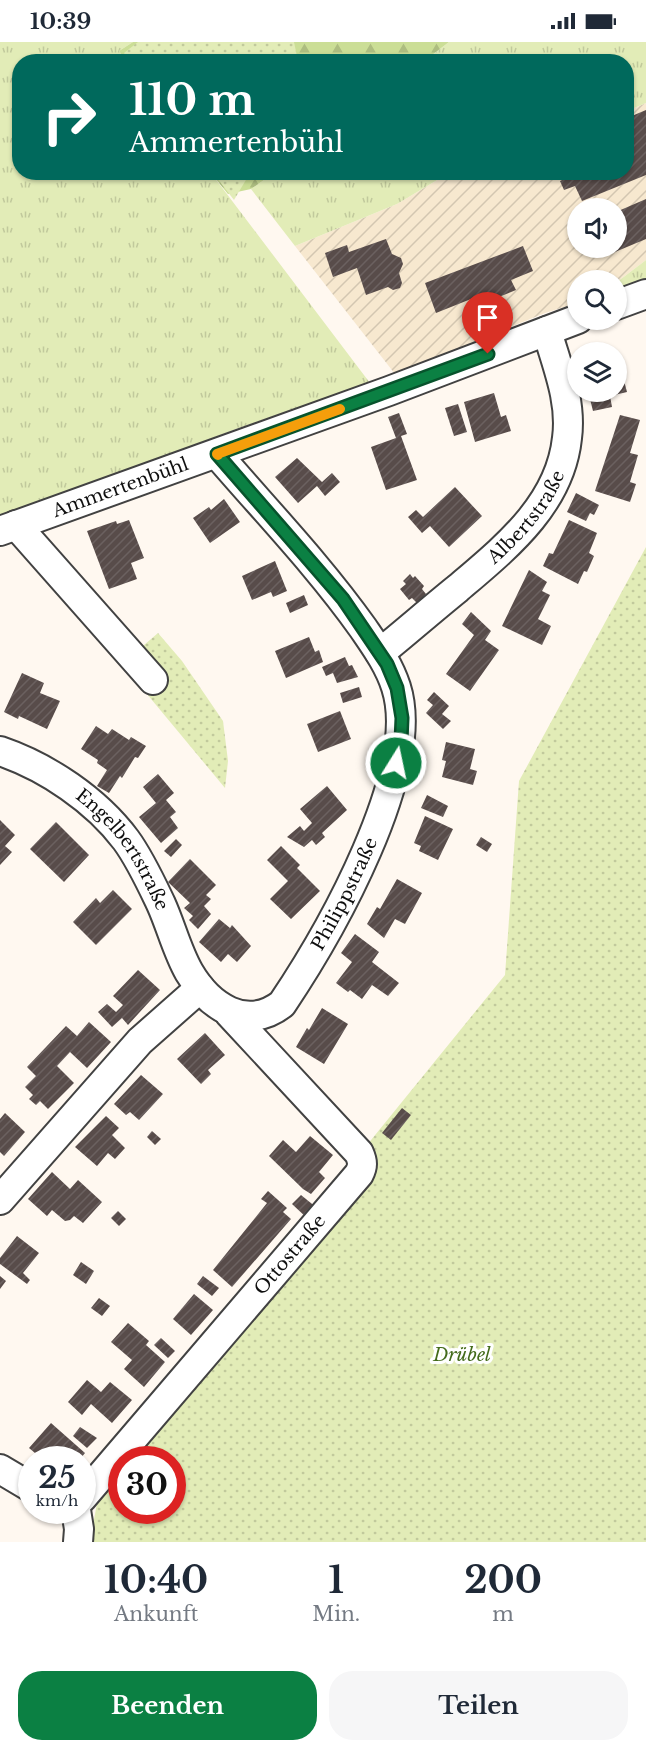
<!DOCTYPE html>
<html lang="de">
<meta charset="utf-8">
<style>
:root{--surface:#fff;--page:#f6f6f7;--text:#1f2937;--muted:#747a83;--accent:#0b8043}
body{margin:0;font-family:"Libre Baskerville",serif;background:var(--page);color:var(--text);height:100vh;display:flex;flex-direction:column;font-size:22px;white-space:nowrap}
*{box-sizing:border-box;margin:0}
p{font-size:20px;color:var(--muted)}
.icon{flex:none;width:33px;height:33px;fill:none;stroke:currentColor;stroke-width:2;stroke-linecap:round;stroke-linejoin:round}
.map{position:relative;height:1500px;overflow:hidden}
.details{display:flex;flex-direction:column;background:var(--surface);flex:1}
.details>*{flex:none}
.guide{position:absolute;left:12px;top:12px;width:622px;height:126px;border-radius:24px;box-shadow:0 2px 4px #0004;background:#00695c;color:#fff;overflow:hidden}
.fabs{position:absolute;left:567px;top:156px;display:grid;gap:12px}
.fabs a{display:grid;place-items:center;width:60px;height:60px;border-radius:50%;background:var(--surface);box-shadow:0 2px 4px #0004;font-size:30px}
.speed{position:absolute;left:18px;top:1404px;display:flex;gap:12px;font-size:30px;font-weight:700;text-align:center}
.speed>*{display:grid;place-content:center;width:78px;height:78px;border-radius:50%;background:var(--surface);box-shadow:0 2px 4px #0004;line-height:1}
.speed small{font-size:15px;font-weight:400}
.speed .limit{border:9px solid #d22;background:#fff;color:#111}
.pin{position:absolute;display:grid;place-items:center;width:51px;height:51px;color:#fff;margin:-62px -26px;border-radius:50% 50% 50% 0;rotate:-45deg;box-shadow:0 0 6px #0007}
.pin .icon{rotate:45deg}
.me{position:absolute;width:66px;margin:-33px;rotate:10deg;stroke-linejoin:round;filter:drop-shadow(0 0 4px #0008)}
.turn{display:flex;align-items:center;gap:21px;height:126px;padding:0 18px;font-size:27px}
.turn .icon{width:78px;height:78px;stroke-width:2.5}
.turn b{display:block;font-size:42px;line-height:51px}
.eta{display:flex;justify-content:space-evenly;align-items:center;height:102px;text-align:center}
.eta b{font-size:36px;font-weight:800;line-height:42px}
.cta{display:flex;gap:12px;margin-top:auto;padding:12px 18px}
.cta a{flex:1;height:69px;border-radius:24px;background:var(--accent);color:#fff;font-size:24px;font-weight:800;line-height:69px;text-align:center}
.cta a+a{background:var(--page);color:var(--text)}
.status{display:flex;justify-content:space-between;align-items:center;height:42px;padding:0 30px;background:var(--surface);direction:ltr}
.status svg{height:16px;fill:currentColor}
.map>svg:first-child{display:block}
</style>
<div class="status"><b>10:39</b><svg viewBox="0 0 49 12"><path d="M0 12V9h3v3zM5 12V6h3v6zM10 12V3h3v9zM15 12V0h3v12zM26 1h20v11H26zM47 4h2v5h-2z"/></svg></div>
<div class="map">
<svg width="646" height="1500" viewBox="0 0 646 1500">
<defs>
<pattern id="farmland-furrows" width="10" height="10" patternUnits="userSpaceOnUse" patternTransform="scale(1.5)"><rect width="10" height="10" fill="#f7e8cf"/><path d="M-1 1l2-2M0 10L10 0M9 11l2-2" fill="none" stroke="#d3c6b1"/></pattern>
<pattern id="grass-tufts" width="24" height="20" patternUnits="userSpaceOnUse" patternTransform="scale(1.5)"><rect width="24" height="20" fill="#e2ecb7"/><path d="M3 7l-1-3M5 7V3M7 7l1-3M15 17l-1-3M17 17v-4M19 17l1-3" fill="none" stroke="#c1c99c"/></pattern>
<pattern id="forest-firs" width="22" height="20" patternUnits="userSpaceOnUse" patternTransform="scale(1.5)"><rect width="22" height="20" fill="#cbde96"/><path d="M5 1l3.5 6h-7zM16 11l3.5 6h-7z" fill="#adbd80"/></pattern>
<pattern id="park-dots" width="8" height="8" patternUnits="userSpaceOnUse" patternTransform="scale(1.5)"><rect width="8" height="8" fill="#e2ecb7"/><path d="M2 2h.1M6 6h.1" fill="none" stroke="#c1c99c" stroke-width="1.8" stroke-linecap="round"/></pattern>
<pattern id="building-hatch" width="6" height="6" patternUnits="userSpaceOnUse" patternTransform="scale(1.5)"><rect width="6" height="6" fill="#584c4a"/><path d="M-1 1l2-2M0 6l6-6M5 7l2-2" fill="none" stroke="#6b6160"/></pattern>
</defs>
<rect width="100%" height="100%" fill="#fff8f0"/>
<path fill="url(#farmland-furrows)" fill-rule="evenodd" d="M646 61V218L617 240 616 238H578L577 261 545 271 395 332 295 204 397 162 449 131 627 130V69ZM578 166H616V206H578Z"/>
<g fill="url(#grass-tufts)">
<polygon points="0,0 133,0 119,9 127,19 20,20 20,130 211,131 370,341 236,387 0,477"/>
<polygon points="449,0 646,0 646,61 627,69 627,20 423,20"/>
<polygon points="274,131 274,130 449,131 397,162 295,204 251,147"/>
<polygon points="646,218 646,239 617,248 617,240"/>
</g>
<g fill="url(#forest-firs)">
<polygon points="133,0 449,0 423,20 127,20 119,9"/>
<polygon points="211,131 274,131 251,147 228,152"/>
</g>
<g fill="url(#park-dots)">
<polygon points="138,0 294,0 298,19 130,19 124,11"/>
<polygon points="213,131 250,131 234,158"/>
<polygon points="646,505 646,1500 90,1500 97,1461 121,1432 122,1468 172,1468 172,1418 134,1417 367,1103 505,933 519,739"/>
<polygon points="158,591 182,619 223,679 228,719 225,746 122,622"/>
</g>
<g fill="url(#building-hatch)">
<polygon points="646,68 646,133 582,159 575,144 564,148 560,139 571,134 569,130 627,130 627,76"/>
<polygon points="646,157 646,197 603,215 599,206 616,206 616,170"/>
<polygon points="386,197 392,212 401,216 403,222 399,231 402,241 400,246 393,248 388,245 366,253 357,226 333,235 325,211 347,203 349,210"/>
<polygon points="523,204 533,229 511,238 516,248 484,261 481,253 436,271 425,241"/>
<polygon points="616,331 619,336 623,335 627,350 610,354 612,365 593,369 590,357 597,356 595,350 616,350"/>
<polygon points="494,351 501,375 506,373 511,389 475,400 464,360"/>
<polygon points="458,362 467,390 454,394 445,366"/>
<polygon points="399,371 407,392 401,394 417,438 386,448 371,405 396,396 388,375"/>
<polygon points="620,373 640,378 630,411 638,413 630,440 636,442 630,460 595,449"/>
<polygon points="297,416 322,440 332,431 340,440 325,454 317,444 298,461 275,435"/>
<polygon points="455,445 482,474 449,505 430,484 422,491 408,475 416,468 423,475"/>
<polygon points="576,451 599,463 594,473 590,471 586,479 567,470"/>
<polygon points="224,457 240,480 210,501 193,476 209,465 211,468"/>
<polygon points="129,478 144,516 131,521 137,537 109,547 87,489 116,479 117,482"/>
<polygon points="569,478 597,491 589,511 594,514 587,530 584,529 578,542 543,524 549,511 553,512"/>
<polygon points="275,519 287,549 273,555 271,550 252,558 242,534"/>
<polygon points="529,528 547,540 542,549 550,553 538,577 551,584 542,603 502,584"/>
<polygon points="410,532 413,536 415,534 424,544 422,547 426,552 417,561 412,556 409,558 400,547 406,542 403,539"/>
<polygon points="304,553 308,563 290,571 286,561"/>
<polygon points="471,570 491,589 485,598 499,608 470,649 446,632 474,593 462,582"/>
<polygon points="309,595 315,610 319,608 323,620 286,636 275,609"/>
<polygon points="345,615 349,624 352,623 358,635 337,641 333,631 326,634 322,625"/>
<polygon points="22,631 44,641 40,651 60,659 47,687 19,674 18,677 4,670"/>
<polygon points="359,645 362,655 343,661 340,651"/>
<polygon points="434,650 449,664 442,672 451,679 443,687 426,671 433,663 427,658"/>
<polygon points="340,669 351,697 318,710 307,682"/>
<polygon points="96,684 108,692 112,687 129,698 131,695 146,704 138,716 135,715 122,736 120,734 109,751 97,744 107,728 97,721 98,718 81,707"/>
<polygon points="446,700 475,707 470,727 477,729 473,743 442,735 446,719 442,718"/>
<polygon points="158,732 174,751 166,758 176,770 170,775 178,786 161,801 139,775 156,761 143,745"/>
<polygon points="327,744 347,768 322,791 325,795 316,803 312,798 304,805 287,795 300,784 304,789 312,781 300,767"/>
<polygon points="427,753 448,764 443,775 421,766"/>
<polygon points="425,774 453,787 438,818 419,809 421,804 414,801"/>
<polygon points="0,778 15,793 5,804 12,810 0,823"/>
<polygon points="56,780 89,813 64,840 30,807"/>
<polygon points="481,795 492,802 487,810 476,803"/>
<polygon points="176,797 182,803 171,815 164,809"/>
<polygon points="281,804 300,823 297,826 320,849 291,877 270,857 288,839 267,818"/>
<polygon points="190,817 216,843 206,853 211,857 204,864 211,872 198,887 189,878 193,874 184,866 190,861 168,840"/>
<polygon points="397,837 422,851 405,882 395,877 384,896 367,882 377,865 380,867"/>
<polygon points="113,848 132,867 96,903 73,880 96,856 100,861"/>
<polygon points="219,877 230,886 232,883 251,904 237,920 228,912 221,920 199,900"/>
<polygon points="355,892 379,910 372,920 399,941 388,954 372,943 362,957 350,948 348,950 336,941 352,920 341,911"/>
<polygon points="138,928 160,948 128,983 122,976 112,985 98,970 107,962 116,970 123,963 113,954"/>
<polygon points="322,966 348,982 324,1022 296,1005 307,986 309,988"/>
<polygon points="89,980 111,1000 87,1026 70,1010 57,1024 74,1041 48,1067 40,1059 36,1063 29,1057 33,1053 25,1045 36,1034 27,1025 66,984 77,994"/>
<polygon points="205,991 225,1013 208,1028 211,1032 201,1042 177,1017"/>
<polygon points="141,1033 163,1052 139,1078 130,1070 126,1073 114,1062"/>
<polygon points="402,1066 411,1073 391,1098 382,1091"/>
<polygon points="5,1071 25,1090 4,1114 0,1110 0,1077"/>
<polygon points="106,1074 119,1086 112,1093 125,1106 115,1117 108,1111 97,1124 75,1105"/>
<polygon points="152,1089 161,1097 155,1103 147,1095"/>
<polygon points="310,1094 333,1113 319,1130 325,1136 311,1152 303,1147 269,1114 283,1098 296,1110"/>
<polygon points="52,1130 70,1147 78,1138 102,1160 83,1181 74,1174 70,1178 65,1179 52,1168 47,1174 28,1157"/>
<polygon points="268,1149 287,1166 283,1170 291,1177 232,1245 213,1228 267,1161 261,1157"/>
<polygon points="301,1153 317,1166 308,1177 292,1162"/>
<polygon points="118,1169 126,1177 119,1184 111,1176"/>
<polygon points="17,1194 39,1211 23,1231 30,1238 27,1242 0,1222 0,1216"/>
<polygon points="81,1220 94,1229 86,1242 73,1233"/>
<polygon points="0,1234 6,1239 0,1247"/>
<polygon points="203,1234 219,1246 212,1254 197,1242"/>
<polygon points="194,1252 213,1268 191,1293 173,1277"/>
<polygon points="99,1256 110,1264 102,1274 91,1266"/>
<polygon points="128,1281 149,1299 146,1303 165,1320 144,1345 124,1327 132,1318 111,1300"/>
<polygon points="161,1296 175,1309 168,1316 154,1303"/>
<polygon points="87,1338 101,1350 110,1340 132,1358 112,1381 91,1362 82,1373 68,1360"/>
<polygon points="51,1381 85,1411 79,1418 39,1418 41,1416 29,1406"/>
<polygon points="80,1385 97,1396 87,1406 73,1394"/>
</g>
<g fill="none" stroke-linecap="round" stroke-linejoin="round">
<g stroke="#424242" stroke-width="32">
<g id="minor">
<polyline points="616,263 646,252"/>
<polyline points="16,483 153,638"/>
<path id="s1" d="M0 489 389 349 578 277"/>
<path id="s2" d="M380 611C406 590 431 568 457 547 505 506 560 463 567 396 572 359 557 324 547 289"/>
<path id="s3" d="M0 709C47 725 96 758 126 798 140 817 151 841 161 862 171 884 177 909 189 930 209 964 246 990 282 962 329 892 423 729 396 645 389 623 376 605 363 586 319 524 266 469 217 412"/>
<polyline points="0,1158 140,999 200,946"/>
<polyline points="0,1427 32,1446"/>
<path id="s4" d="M82 1456 359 1132C363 1124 363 1120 359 1111L229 971"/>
<polyline points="76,1468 79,1487 78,1500"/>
</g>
</g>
<use href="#minor" stroke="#fff" stroke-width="28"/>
</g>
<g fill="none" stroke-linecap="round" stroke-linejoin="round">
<g stroke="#07532c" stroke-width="15">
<polyline id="route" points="396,721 401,699 402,676 397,646 387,622 343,557 217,412 488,312"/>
</g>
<use href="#route" stroke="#0b8043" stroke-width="10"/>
<polyline stroke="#f59e0b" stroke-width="10" points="218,413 217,412 340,367"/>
</g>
<g text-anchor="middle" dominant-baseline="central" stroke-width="6" stroke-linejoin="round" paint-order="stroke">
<g font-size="18" fill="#0f0f0f" stroke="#fff">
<text stroke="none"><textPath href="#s1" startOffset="128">Ammertenbühl</textPath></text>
<text stroke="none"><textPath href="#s2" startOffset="201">Albertstraße</textPath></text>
<text stroke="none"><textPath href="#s3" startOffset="162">Engelbertstraße</textPath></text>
<text stroke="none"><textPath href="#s3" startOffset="543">Philippstraße</textPath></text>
<text stroke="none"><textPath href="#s4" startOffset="320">Ottostraße</textPath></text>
</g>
<g font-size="18" font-style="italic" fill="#436b1b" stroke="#fff">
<text x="462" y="1313">Drübel</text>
</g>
</g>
</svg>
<div class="fabs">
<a><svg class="icon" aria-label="sound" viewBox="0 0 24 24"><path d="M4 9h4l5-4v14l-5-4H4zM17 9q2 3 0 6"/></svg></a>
<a><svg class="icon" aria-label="search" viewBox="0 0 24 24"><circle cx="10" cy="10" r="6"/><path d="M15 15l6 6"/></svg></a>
<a><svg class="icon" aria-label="layers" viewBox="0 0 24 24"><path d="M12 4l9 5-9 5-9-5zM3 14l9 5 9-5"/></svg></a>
</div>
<div class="speed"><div>25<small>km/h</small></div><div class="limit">30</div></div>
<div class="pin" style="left:488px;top:312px;background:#d93025"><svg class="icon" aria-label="arrive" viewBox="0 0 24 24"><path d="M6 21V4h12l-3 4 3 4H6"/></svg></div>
<svg class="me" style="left:396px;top:721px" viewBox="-20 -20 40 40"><circle r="17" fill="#0b8043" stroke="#fff" stroke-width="3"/><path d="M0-11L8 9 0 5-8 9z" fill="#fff"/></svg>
<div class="guide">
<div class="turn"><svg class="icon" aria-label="right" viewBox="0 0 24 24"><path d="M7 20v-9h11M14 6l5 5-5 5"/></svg><div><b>110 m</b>Ammertenbühl</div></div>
</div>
</div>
<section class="details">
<div class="eta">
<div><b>10:40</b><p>Ankunft</p></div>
<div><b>1</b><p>Min.</p></div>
<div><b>200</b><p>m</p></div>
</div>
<div class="cta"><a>Beenden</a><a>Teilen</a></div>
</section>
